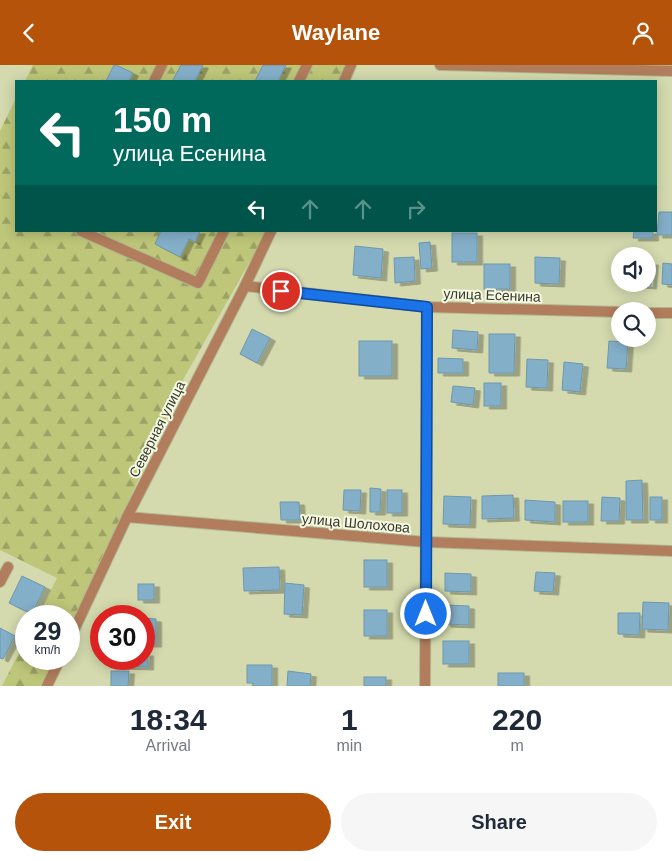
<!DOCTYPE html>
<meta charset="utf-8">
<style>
:root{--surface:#fff;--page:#f6f6f7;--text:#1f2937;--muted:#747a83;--accent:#b45309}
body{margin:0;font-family:Arial,sans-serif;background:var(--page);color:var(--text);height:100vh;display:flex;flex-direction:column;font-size:19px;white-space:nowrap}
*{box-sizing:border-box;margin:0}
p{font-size:16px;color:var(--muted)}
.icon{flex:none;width:28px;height:28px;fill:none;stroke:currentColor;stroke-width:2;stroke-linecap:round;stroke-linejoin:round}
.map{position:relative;height:621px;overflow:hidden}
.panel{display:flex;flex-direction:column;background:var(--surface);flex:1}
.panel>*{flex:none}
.hud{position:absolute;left:15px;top:15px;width:642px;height:152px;border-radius:0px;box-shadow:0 2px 12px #0003;background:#00695c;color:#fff;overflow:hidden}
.fabs{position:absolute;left:611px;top:182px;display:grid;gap:10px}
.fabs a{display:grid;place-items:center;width:45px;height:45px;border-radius:50%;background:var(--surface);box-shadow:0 2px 12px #0003;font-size:25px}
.speed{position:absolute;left:15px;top:540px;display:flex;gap:10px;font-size:25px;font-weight:700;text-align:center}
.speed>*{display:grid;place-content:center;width:65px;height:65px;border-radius:50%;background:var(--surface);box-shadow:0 2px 12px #0003;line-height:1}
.speed small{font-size:12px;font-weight:400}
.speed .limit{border:8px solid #d22;background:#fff;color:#111}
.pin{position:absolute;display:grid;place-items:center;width:42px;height:42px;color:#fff;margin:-21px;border:2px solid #fff;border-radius:50%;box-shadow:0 1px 5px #0007}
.me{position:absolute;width:55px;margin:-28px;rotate:0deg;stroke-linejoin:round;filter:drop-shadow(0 0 4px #0008)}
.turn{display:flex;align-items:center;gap:18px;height:105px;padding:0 15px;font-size:22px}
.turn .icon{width:65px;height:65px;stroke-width:2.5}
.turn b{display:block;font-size:35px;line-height:42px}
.lanes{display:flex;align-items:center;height:48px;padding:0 15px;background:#0003;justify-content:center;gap:25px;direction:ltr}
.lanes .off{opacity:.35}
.eta{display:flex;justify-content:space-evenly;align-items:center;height:85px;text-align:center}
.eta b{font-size:30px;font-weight:700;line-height:35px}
.primary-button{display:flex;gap:10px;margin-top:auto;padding:10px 15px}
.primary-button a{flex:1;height:58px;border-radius:30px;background:var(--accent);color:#fff;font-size:20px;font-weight:700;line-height:58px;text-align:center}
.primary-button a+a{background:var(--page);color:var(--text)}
header{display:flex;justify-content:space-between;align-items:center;height:65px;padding:0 15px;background:var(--accent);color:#fff;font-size:22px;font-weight:700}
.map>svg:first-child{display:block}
</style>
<header><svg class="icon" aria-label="back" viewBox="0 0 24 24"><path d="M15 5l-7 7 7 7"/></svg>Waylane<svg class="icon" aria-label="person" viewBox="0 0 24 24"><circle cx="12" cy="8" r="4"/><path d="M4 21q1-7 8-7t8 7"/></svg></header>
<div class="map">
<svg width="672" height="621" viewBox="0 0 672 621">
<defs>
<pattern id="forest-firs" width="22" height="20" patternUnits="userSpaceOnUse" patternTransform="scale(1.25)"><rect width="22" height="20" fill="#bec679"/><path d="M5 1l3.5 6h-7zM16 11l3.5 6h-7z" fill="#9ba263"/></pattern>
<filter id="shadow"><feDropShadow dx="5.5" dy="3" stdDeviation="0" flood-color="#0004"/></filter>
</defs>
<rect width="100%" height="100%" fill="#d4daae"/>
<g fill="url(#forest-firs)">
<polygon points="33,0 355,0 347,16 25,16"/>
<polygon points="16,33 16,166 267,166 184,313 69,569 69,551 38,551 57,513 0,485 0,66"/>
<polygon points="26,574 26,594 58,594 45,621 2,621"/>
</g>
<g fill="#84afc8" stroke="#6d98b0" filter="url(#shadow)">
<polygon points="114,0 116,0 133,8 129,16 106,16"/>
<polygon points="181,0 203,0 195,16 175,16 173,15"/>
<polygon points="263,0 286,0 278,16 255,16"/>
<polygon points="659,147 672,147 672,170 657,170"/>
<polygon points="161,166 175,166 177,167 177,166 200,166 195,177 189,174 180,192 155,179"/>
<polygon points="634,166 653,166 653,173 633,173"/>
<rect x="452" y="168" width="25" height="29"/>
<polygon points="430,177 432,203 421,204 419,178"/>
<polygon points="355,181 383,184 381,213 353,210"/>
<polygon points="414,192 415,216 395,218 394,193"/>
<polygon points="535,192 560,193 559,219 535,218"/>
<polygon points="648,197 653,197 651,221 626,219 648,219"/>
<polygon points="663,198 672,199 672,220 662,219"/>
<rect x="484" y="199" width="26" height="25"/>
<polygon points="252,264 270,273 257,298 240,289"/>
<polygon points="453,265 478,267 477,285 452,283"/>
<polygon points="489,269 515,269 514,308 489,308"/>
<rect x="359" y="276" width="33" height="35"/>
<polygon points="609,276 628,277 626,304 607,303"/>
<polygon points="438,293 463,294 463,308 438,308"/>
<polygon points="527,294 548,295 547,323 526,322"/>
<polygon points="564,297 583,299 580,327 562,325"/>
<rect x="484" y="318" width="17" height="23"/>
<polygon points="453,321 475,323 473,340 451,337"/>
<polygon points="642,415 643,455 626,455 626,416"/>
<polygon points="370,423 381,424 380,447 370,447"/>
<polygon points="344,425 361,425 360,446 343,445"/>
<rect x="387" y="425" width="15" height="23"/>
<polygon points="513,430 514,453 482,454 482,431"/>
<polygon points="444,431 471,432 470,460 443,459"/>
<polygon points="602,432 620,433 619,456 601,456"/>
<rect x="650" y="432" width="12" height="23"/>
<polygon points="525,435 555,437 555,457 525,455"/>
<rect x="563" y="436" width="25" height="21"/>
<polygon points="280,437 299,437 300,455 281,455"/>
<rect x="364" y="495" width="23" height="27"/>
<polygon points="279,502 280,525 244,526 243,503"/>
<polygon points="536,507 555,508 553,527 534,526"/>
<polygon points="445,508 471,509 471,527 445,526"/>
<polygon points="22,511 45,522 32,549 9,538"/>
<polygon points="285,518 304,520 302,550 284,549"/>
<rect x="138" y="519" width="16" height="16"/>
<polygon points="643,537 669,538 668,565 642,564"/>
<polygon points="446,540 469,541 469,560 445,559"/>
<rect x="364" y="545" width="23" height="26"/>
<polygon points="618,548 640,548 639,570 618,569"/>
<polygon points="144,553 156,554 156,579 144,579"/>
<polygon points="0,563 15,571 3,594 0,593"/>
<rect x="443" y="576" width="26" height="23"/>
<polygon points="144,588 148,588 148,602 118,601 118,594 144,594"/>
<polygon points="247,600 272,600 272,621 253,621 253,618 247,618"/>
<polygon points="111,606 129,606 128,621 111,621"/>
<polygon points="288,606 311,609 310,621 287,621"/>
<rect x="498" y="608" width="26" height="13"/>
<rect x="364" y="612" width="22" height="9"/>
</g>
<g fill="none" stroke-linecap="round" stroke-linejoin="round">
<g stroke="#b2b791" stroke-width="12">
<g id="street">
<polyline points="440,0 672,6"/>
<polyline points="154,16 162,0"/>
<polyline points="299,16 307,0"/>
<polyline points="344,16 351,0"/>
<polyline points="81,166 198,218 224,166"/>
<polyline points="245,221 427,242 620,247"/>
<polyline points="648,248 672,248"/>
<polyline points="127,452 426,477 672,486"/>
<polyline points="0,517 8,502"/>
<polyline points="69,576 127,452 245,221 271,166"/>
<polyline points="47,621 60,594"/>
<polyline points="425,621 427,242"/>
</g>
</g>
<use href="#street" stroke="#b17d5c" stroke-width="10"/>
</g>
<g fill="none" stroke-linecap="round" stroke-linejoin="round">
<g stroke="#114b97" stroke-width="12">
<polyline id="route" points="281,226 427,242 426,549"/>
</g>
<use href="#route" stroke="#1a73e8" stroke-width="9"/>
</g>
<g text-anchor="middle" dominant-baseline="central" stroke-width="4" stroke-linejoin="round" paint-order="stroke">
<g font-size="14" fill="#393b2a" stroke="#f5f8e2">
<text transform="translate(492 230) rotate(2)">улица Есенина</text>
<text transform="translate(157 364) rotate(-63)">Северная улица</text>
<text transform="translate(356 458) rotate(5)">улица Шолохова</text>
</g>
</g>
</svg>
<div class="fabs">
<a><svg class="icon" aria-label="sound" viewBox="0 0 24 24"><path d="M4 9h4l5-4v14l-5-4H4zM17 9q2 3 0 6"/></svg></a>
<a><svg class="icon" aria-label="search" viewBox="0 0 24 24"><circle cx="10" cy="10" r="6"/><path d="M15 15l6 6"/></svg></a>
</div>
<div class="speed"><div>29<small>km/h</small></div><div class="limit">30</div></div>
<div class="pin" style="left:281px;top:226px;background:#d93025"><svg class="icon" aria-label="arrive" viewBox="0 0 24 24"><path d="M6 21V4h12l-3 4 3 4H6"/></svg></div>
<svg class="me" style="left:426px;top:549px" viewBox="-20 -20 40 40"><circle r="17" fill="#1a73e8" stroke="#fff" stroke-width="3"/><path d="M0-11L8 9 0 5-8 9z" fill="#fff"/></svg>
<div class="hud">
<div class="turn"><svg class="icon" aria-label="left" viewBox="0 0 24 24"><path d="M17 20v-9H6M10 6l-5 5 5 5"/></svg><div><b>150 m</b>улица Есенина</div></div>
<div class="lanes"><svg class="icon" aria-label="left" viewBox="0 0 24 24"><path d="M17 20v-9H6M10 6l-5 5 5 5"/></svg><svg class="icon off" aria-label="ahead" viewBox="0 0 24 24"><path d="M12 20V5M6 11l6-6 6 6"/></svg><svg class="icon off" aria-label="ahead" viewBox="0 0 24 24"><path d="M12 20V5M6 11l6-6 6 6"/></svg><svg class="icon off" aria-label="right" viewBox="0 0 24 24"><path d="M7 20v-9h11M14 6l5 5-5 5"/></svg></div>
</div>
</div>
<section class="panel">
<div class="eta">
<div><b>18:34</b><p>Arrival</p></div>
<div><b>1</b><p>min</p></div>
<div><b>220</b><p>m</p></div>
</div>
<div class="primary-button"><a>Exit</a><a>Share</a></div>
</section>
